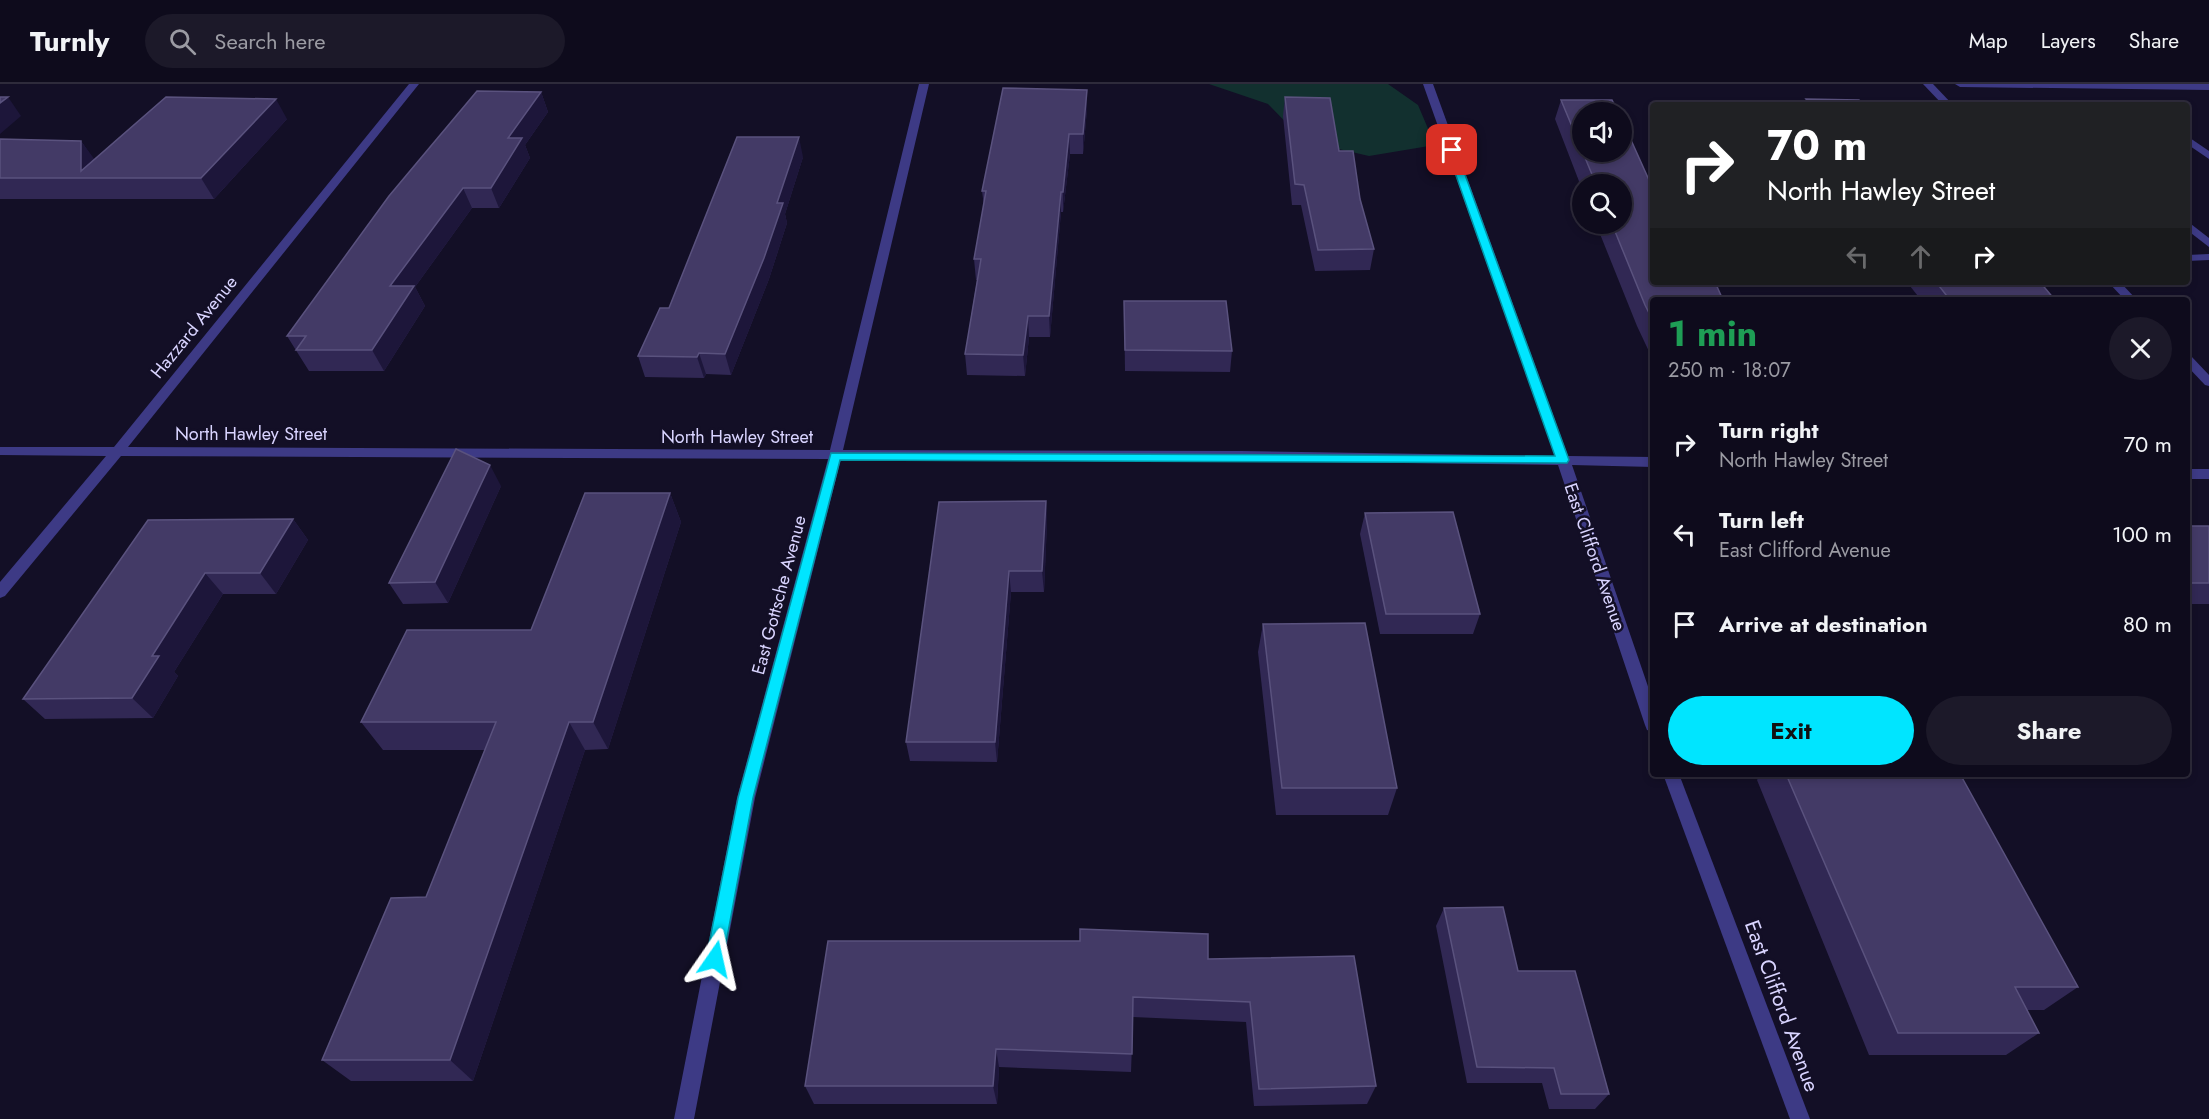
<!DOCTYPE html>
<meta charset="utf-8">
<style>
:root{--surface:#0e0b1c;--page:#1c1929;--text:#f1f3f6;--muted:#9b9ba3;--line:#2e2b3b;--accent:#00e5ff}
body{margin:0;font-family:Jost,sans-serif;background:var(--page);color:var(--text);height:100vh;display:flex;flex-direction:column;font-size:22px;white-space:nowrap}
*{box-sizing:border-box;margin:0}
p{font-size:20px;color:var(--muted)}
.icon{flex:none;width:33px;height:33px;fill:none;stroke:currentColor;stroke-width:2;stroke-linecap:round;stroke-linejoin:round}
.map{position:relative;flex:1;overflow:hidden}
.side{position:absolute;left:1650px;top:213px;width:540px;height:480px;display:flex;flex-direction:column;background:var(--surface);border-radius:6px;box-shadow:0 3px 9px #0003,0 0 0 2px var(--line)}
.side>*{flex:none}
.top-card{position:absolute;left:1650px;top:18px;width:540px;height:183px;border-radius:6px;box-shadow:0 3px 9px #0003,0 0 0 2px var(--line);background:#202124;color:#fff;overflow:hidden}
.controls{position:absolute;left:1572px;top:18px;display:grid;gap:12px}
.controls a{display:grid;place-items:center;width:60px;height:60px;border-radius:50%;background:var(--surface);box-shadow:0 3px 9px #0003,0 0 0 2px var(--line);font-size:30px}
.pin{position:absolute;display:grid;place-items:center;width:51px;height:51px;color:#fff;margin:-26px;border-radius:12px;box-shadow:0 3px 9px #0006}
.me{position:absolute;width:66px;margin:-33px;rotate:11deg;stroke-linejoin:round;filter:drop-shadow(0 0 4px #0008)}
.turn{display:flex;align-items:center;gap:21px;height:126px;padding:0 18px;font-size:27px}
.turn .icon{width:78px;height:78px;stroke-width:2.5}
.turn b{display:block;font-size:42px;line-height:51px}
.lanes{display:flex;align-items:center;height:57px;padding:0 18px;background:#0003;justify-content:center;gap:30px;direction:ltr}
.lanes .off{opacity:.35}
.round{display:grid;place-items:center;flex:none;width:63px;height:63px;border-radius:32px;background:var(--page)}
.head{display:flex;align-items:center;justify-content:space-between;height:102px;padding:0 18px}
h1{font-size:36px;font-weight:700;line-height:45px;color:#1e9e55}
.primary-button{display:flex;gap:12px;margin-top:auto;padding:12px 18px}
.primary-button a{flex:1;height:69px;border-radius:36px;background:var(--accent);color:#111;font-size:24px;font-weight:700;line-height:69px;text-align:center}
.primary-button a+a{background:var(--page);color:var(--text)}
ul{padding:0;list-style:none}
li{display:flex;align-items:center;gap:18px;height:90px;padding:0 18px}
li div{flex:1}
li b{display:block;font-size:22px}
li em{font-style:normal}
header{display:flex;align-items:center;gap:36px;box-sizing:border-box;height:84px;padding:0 30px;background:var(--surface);border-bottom:2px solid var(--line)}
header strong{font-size:28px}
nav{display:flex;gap:33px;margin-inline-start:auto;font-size:21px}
.search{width:420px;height:54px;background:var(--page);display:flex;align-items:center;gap:15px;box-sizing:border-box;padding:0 21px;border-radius:33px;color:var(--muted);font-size:22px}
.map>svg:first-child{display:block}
</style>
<header>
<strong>Turnly</strong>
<div class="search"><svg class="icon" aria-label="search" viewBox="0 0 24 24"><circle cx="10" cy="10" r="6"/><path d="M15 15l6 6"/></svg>Search here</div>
<nav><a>Map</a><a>Layers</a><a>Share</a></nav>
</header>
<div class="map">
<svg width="2209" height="1035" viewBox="0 0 2209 1035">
<rect width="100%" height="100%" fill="#130f26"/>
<polygon fill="#12302f" points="1209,0 1388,0 1418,21 1435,61 1369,72 1304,57 1268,20"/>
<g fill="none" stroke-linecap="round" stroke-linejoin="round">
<g fill="#3d3a85" fill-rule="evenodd">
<polygon points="409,0 419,0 128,363 830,366 919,0 929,0 843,366 1241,367 1555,372 1423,0 1433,0 1568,372 1653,373 1653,383 1572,381 1653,617 1653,648 1647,646 1645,641 1558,381 1241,377 841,375 755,714 694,1035 674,1035 737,714 828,375 121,372 5,512 0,514 0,498 106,372 0,371 0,363 114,363"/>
<polygon points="1923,0 1933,0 1953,21 1943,21"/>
<polygon points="1955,0 2209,0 2209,6 1960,3"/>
<polygon points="2187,52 2209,67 2209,75 2187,60"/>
<polygon points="2187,137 2209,154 2209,163 2187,146"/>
<polygon points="2209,170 2209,176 2187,177 2187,171"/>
<polygon points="2108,198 2120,198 2137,216 2125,216"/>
<polygon points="2187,271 2191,272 2209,291 2209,302 2205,301 2187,282"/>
<rect x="2187" y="385" width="22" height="10"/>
<polygon points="1663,690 1679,690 1810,1035 1790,1035"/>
</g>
</g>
<g fill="#312854">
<polygon points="1087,6 1087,25 1083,70 1070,70 1063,128 1061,128 1050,253 1029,253 1025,292 967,291 965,270 977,196 976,196 974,175 984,122 982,107"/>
<polygon points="541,8 548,28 525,61 530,74 499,124 472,124 415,203 425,222 384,287 309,287 287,252"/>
<polygon points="1285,13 1339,67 1360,115 1374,165 1370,186 1315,187 1301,121 1292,121 1283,32"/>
<polygon points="1806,15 1863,21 1803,21"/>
<polygon points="1561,16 1612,16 1618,28 1582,28 1582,68 1622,68 1622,36 1653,105 1653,198 1715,198 1723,216 1653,216 1653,276 1637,242 1596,140 1622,140 1622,100 1582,100 1582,105 1555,35"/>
<polygon points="287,35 214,115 0,115 0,55 81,57 94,76"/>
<polygon points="803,73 785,130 787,139 769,195 731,291 706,290 704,294 645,293 638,272 669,224"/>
<polygon points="1913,198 2040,198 2055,216 1921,216 1910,202"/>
<polygon points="1124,217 1232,267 1230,288 1125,287"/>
<polygon points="501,402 448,519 403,520 389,499"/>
<polygon points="670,409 681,438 608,665 585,666 473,997 351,997 322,976 426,813 485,666 383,666 361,638 531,546"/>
<polygon points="1046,417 1047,438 1044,508 1011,508 997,678 910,677 906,658"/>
<polygon points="1365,429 1480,530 1473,550 1380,550 1360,450"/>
<polygon points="293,435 308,456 276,510 223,510 174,588 178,592 153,634 45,635 23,615 148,436"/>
<rect x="2187" y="442" width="22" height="78"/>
<polygon points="1263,540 1397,704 1388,731 1276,731 1258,568"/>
<polygon points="1761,690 1960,690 2078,903 2044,926 2027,926 2039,949 2006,971 1869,971 1757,696"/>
<polygon points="1444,824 1518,887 1609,1010 1595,1025 1549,1025 1542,999 1467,999 1436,842"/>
<polygon points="1208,875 1376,1002 1367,1020 1254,1022 1246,938 1133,933 1131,988 999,983 997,1020 814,1020 805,1002"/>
</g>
<g fill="#1d163a">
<polygon points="1087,6 1087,25 1083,70 1083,50"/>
<polygon points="541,8 548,28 525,61 530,74 499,124 491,104 508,54"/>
<polygon points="8,13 21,32 0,50 0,19"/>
<polygon points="276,15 287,35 214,115 201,94"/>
<polygon points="1069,50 1070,70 1063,128 1063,108"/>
<polygon points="799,53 803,73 785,130 787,139 769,195 731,291 725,270"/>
<polygon points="81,57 95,76 81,87"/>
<polygon points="463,104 472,124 415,203 425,222 384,287 372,266 390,202"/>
<polygon points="1061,108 1061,128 1050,253 1049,232"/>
<polygon points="1028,232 1029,253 1025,292 1023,271"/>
<polygon points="699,269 706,290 704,294 697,273"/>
<polygon points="490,381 501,402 448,519 435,498"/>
<polygon points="670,409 681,438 608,665 593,638"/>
<polygon points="1046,417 1047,438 1044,508 1042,487"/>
<polygon points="293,435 308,456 276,510 260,489"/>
<polygon points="1009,487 1011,508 997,678 995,658"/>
<polygon points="205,489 223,510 174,588 178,592 153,634 132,614 152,572"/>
<polygon points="569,638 585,666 473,997 450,976"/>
<polygon points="996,965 999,983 997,1020 993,1002"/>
</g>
<g fill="#433a66" stroke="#5a527e" stroke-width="1.5">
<polygon points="1003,4 1087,6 1083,50 1069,50 1063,108 1061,108 1049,232 1028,232 1023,271 965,270 981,175 974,175 986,107 982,107"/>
<polygon points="477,7 541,8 508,54 522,54 491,104 463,104 390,202 414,202 372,266 296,266 306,252 287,252 389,112"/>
<polygon points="0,13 8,13 0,19"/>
<polygon points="166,13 276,15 201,94 0,94 0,55 81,57 81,87"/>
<polygon points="1285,13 1330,14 1339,67 1353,67 1360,115 1374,165 1318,166 1304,101 1295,100"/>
<polygon points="1806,15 1859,16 1863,21 1811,21"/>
<polygon points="1561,16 1612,16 1618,28 1582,28 1582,68 1622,68 1622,36 1653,105 1653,198 1715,198 1723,216 1653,216 1653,237 1645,221 1612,140 1622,140 1622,100 1596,100"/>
<polygon points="737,53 799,53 777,119 783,119 764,174 725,270 699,269 697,273 638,272 660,224 669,224"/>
<polygon points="1936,198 2040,198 2055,216 1950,216"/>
<polygon points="1124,217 1226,217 1232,267 1125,266"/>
<polygon points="456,365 490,381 435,498 389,499"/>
<polygon points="585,409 670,409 593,638 569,638 450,976 322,976 391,814 426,813 496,638 361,638 407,546 531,546"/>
<polygon points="1046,417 1042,487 1009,487 995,658 906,658 939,418"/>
<polygon points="1453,428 1480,530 1386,530 1365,429"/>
<polygon points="293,435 260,489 205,489 152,572 159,572 132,614 23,615 148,436"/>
<rect x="2187" y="442" width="22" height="57"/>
<polygon points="1365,539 1397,704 1282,704 1263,540"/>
<polygon points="1786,690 1960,690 2078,903 2015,903 2039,949 1898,949"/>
<polygon points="1503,823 1518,887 1575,887 1609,1010 1561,1010 1554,984 1477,983 1444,824"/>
<polygon points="1080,845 1208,850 1208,875 1354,872 1376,1002 1259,1005 1250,918 1133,913 1132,970 996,965 993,1002 805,1002 828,857 1080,857"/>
</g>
<polygon fill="#00e5ff" stroke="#0095a6" stroke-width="1.5" points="1448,64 1456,66 1569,376 1567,379 840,376 753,714 723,875 721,880 715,883 709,880 706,875 738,714 831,369 1555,372 1447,66"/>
<g text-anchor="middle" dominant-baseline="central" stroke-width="5" stroke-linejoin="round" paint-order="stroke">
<g font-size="18" fill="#d9d4ff" stroke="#130f26">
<text transform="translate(194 243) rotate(-51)">Hazzard Avenue</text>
<text x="251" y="350">North Hawley Street</text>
<text x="737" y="353">North Hawley Street</text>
<text transform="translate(1595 473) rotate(71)">East Clifford Avenue</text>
<text transform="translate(779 511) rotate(-75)">East Gottsche Avenue</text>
</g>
<g font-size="21" fill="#d9d4ff" stroke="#130f26">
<text transform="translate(1782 922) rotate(70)">East Clifford Avenue</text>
</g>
</g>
</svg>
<div class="controls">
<a><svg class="icon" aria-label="sound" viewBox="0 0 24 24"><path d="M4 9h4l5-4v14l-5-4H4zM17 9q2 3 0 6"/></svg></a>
<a><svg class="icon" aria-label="search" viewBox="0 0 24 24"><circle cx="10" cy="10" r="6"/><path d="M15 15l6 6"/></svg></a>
</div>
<div class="pin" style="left:1452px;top:66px;background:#d93025"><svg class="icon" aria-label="arrive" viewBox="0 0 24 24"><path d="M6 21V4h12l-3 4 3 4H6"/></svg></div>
<svg class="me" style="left:715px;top:875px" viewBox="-20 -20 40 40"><path d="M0-17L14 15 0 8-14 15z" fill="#00e5ff" stroke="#fff" stroke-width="4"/></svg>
<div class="top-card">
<div class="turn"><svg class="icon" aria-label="right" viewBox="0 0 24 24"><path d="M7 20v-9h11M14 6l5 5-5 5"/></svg><div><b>70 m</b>North Hawley Street</div></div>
<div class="lanes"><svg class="icon off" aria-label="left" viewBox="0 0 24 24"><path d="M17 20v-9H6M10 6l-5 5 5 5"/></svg><svg class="icon off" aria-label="ahead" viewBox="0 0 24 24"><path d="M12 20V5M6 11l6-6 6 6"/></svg><svg class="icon" aria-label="right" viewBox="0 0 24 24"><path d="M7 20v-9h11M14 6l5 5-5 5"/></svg></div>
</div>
<section class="side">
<div class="head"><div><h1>1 min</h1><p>250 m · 18:07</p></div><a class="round"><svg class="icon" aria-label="close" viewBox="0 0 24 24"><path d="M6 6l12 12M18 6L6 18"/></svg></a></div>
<ul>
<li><svg class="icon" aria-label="right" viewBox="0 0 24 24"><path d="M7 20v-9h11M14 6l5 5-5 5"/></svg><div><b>Turn right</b><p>North Hawley Street</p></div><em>70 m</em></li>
<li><svg class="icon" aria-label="left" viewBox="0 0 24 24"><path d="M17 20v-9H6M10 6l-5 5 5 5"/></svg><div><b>Turn left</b><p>East Clifford Avenue</p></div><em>100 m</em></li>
<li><svg class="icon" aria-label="arrive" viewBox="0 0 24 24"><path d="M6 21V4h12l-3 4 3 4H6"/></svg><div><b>Arrive at destination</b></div><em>80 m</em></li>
</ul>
<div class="primary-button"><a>Exit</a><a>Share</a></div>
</section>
</div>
